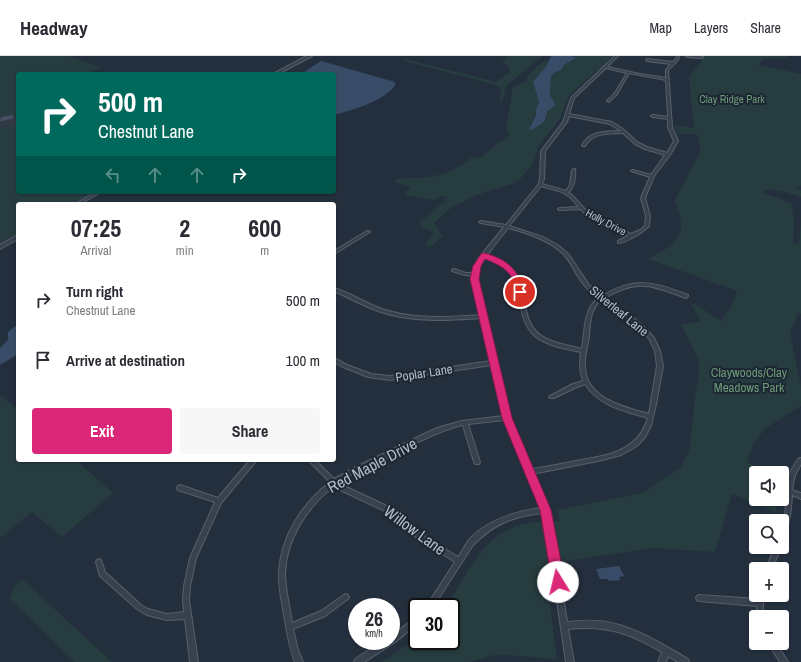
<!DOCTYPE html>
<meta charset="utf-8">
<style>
:root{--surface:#fff;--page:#f7f7f7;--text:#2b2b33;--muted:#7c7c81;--line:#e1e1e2;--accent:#db2777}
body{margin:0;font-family:"Archivo Narrow",sans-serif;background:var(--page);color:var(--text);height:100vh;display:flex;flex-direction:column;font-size:15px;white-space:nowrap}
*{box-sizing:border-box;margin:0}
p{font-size:13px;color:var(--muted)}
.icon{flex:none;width:22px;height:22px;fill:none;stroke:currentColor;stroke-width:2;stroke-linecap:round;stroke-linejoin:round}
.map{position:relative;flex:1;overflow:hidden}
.details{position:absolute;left:16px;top:146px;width:320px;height:260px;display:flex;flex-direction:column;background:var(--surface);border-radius:4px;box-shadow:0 1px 3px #0004}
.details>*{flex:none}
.top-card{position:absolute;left:16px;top:16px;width:320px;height:122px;border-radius:4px;box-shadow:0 1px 3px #0004;background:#00695c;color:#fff;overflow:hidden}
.buttons{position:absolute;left:749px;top:410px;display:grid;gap:8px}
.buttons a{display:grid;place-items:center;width:40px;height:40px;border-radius:4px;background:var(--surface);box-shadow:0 1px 3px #0004;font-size:20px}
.speed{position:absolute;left:348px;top:542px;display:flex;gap:8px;font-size:20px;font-weight:700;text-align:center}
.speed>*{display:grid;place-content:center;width:52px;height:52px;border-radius:50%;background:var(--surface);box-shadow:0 1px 3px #0004;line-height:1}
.speed small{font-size:10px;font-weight:400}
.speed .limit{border:2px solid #111;border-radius:6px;background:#fff;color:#111}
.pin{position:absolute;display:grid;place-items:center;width:34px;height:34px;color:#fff;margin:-17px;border:2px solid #fff;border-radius:50%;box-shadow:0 1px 4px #0007}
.me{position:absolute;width:44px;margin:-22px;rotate:351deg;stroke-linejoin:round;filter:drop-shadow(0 0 3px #0008)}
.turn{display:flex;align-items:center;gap:14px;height:84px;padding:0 16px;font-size:18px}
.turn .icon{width:52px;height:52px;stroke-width:2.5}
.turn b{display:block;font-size:28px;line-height:34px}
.lanes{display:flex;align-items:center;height:38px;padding:0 16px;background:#0003;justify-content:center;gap:20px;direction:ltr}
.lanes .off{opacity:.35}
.eta{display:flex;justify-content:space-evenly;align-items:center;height:68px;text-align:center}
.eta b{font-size:24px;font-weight:800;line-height:28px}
.primary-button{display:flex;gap:8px;margin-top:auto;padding:8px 16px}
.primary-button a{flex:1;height:46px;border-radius:4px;background:var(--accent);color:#fff;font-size:16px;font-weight:800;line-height:46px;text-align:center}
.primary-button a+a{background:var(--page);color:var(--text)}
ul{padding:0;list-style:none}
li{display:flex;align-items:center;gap:12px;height:60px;padding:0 16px}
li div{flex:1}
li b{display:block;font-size:15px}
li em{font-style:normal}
header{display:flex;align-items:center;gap:24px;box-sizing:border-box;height:56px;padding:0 20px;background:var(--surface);border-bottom:1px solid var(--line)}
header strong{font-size:19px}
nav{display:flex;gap:22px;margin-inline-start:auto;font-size:14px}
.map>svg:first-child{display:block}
</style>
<header>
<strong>Headway</strong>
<nav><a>Map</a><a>Layers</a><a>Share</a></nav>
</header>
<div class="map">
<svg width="801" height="606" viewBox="0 0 801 606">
<rect width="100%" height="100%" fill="#242f3e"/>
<g fill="#263c3f">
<polygon points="0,0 68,0 101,11 85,18 18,18 18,136 94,136 72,148 18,148 18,178 0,187"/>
<path d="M507 0H543L508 28C503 35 506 42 500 48L501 32 496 29 404 5 405 3 496 26 510 16 509 11 502 6Z"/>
<path d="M572 0H613L569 39 560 63 538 91 534 106 521 122 515 127 473 140 464 146 454 149 434 167 443 180 429 192 426 187 434 176 424 173 420 169V166L448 142 441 140 434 144 404 139 410 131 395 126 396 124C404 121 413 122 421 122 437 121 460 113 471 102L482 101 500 85 508 82 509 77 506 73 512 36 511 33 526 25 529 19 537 10 546 5H550L533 26 539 46C537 55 535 61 530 69L547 62V55L555 48 550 39 551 20 554 17 561 14 564 9 574 4 575 1Z"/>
<path d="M700 0H787V2L763 3 759 9 801 18V130L796 132 801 134V141C791 138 772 130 763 136L764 138 779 142 791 148 794 164 793 186 796 188H799L801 165V258L798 257 790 277 801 330V350L766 372 754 386 747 406 767 417H756V443H777L776 456 732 438 715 496 653 492 567 505 545 507 557 604 522 600 494 599 470 606H382L417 582V585H451V551H446C471 513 483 472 535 466 543 465 552 465 560 465L557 454 642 437 680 412 689 396 696 334 699 320V304L681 268 701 266 691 248H695L721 265 731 251 737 235 648 203C662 195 684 186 681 166 680 159 677 151 675 144L701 94 697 78H678L674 69 694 72 689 21 701 6 702 0Z"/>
<polygon points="0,339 18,354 18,404 76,404 113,437 62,481 32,456 0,482"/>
<polygon points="22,523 112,606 75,606 10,543 14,531"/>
</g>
<g fill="#394c67">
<path d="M551 0H572L576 2 564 9 561 14 554 17 551 20 550 39 555 48V50L547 55C546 67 542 68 531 74L529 73 536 59V53L539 46 533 26 547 9Z"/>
<path d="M321 5 395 26V29C385 45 352 54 334 59V18H301Z"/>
<polygon points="18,268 18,298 0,309 0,292 8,284 8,276"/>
<polygon points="619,510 624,520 619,521 620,524 609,525 607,523 600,523 596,513"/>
</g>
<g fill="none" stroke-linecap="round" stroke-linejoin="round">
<g stroke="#565f6c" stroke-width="2">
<g id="minor">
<path d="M615 0H618L607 11 640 18 666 22V14L671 8 647 5 646 4 647 3 673 6 676 3 677 0H679L678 4 668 14 672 71 678 85 670 99 654 120 645 142 650 160 649 170C643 176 626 187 618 187V185L628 180 587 160 581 153 559 154 558 153 560 152 579 151 570 141 562 136 541 130 509 170 543 181 559 190 569 199 589 229 602 240C635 220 654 226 688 239V240L686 242C652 230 639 222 605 242L635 263 645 272 654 282 660 295 663 310 656 348 651 370 645 381 638 389 630 394 621 399 598 405 532 418 546 451 548 452 549 454 548 456 551 464 567 566C578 565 588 564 599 565 631 568 660 587 688 603L689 606H678L668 600 666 606H658L662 596C629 577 607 569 568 573L574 606H566L545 464 542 457C512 461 495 467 473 489L433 551H426L455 506 417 482 387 456 338 433 334 430C307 451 286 483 285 518 285 534 290 551 292 567L321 555 344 539 346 538 348 539 349 541 348 543 325 560 293 573 298 594 303 606H295C289 591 287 575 284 559 282 545 278 530 279 516 281 480 302 448 330 426L308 404H315L334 423 354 412 420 380 437 372 462 365 504 360 492 309 390 324 368 321 343 311 334 306V302L347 309 371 318 390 320 491 305 482 262C448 264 414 267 381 256 365 251 350 242 334 235V232C351 237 365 247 382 253 414 264 448 261 481 259L473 220 465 219 452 215V214L454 213 466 217H473L478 203 504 171 481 167 479 166 481 165 506 169 538 129 540 123 541 95 563 66 571 42ZM606 12 627 17 615 37 607 45 609 46 617 38 629 17 666 24 668 61 653 59 651 60 653 61 668 63V71L674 85 667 97 647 91 637 86 623 73 612 66 569 58 574 42ZM569 60 610 68 621 75C607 76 590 74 582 89L583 90H585C593 76 609 78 623 77L635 88 645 93 665 99 651 119 633 114 631 115 650 121 641 142 646 160 645 170 640 174 631 178 589 158 572 139 568 137C575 130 576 122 575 113L572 114 570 129 566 135 542 128 544 123 545 95 567 66ZM508 172C527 177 553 185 566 201 570 206 574 213 577 219 583 229 590 236 598 242 583 254 585 276 582 293 568 289 550 287 539 278 518 261 530 229 511 212 504 205 495 202 487 199ZM485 201C493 204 503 208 509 215 525 232 514 261 535 280 547 290 566 293 581 296 580 306 579 315 583 325L573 328 550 340 549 341 550 342H554L577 331 585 328C599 350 625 355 648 362 645 371 641 379 634 385 619 399 596 401 576 405 561 408 546 411 531 413L510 362 477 223C477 215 480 207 485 201ZM601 244 632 265 642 274 650 284 655 295 657 310 649 358C625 351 586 343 585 311 584 301 587 291 589 281 590 267 590 253 601 244ZM505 364 540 452C514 456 486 464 468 485 465 490 462 496 458 501L421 478 391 452 342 429 339 426C355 416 374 408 391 400 415 388 437 375 463 369L474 406 475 408H479L480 406 468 368Z"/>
<polygon points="686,0 699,0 703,1 702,2 687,1"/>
<polygon points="367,175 369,175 370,176 334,198 334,195"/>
<path d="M799 402H801V408L796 417 794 423 792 434 801 437V443L792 439C791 454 790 467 784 481L782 482C782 473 783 468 785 460 786 452 786 444 786 437L785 435C787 431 787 427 788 422 790 415 794 409 799 402Z"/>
<polygon points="250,404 257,404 221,447 196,502 190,530 189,544 198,606 190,606 185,563 167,564 147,559 137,553 100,520 96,506 97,504 99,503 101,504 105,516 141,549 148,553 167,558 184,556 183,544 184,530 190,502 215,446 178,434 177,432 178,430 180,429 218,442"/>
<polygon points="775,491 781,491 772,513 766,513"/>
<polygon points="699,539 757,543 757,539 763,539 763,561 757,561 757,550 699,545 697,544 696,542 697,540"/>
<polygon points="417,561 417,568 394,587 364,606 354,606 355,603 383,585 391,585 391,580 415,562"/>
<polygon points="768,587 776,587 788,606 780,606"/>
</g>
</g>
<g stroke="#565f6c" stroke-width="2">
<g id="tertiary">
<polygon points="307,0 312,0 278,18 273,18"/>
<polygon points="96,136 101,136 80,148 75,148"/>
<polygon points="16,180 18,180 18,183 0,193 0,189"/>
</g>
</g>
<use href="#minor" fill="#38414e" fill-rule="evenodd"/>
<use href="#tertiary" fill="#38414e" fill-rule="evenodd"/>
</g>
<polygon fill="#303945" points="13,58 17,69 0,72 0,66"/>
<polygon fill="#455162" stroke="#303945" points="13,58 14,63 0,66 0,61"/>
<path fill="#db2777" stroke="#8e194d" d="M484 197C507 203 518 213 524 236L520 239 517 238C514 233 514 227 512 222 507 212 495 207 485 203L481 210 479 223 512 362 551 454 565 526 563 530 558 532 554 530 552 526 540 454 502 362 470 223 473 210 481 198Z"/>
<g text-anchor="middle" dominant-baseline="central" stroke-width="4" stroke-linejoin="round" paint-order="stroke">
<g font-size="11" fill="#6b9a76" stroke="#1d2633">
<text x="732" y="43">Clay Ridge Park</text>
</g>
<g font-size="11" fill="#b4bcc9" stroke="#1d2633">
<text transform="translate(606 166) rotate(28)">Holly Drive</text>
</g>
<g font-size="13" fill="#b4bcc9" stroke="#1d2633">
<text transform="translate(619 255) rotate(39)">Silverleaf Lane</text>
<text transform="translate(424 317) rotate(-9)">Poplar Lane</text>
</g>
<g font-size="13" fill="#6b9a76" stroke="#1d2633">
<text x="749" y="316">Claywoods/Clay<tspan x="749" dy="15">Meadows Park</tspan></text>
</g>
<g font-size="16" fill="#b4bcc9" stroke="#1d2633">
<text transform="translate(372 409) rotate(-28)">Red Maple Drive</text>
<text transform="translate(415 474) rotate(36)">Willow Lane</text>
</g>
</g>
</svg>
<div class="buttons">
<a><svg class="icon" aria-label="sound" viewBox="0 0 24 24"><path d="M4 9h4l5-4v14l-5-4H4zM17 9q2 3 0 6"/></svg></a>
<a><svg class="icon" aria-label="search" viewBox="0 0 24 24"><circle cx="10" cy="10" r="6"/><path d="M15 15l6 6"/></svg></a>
<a>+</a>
<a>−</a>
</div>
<div class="speed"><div>26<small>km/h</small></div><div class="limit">30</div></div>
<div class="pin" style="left:520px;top:236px;background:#d93025"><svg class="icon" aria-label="arrive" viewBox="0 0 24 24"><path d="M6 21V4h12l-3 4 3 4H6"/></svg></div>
<svg class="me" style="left:558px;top:526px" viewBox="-20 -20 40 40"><circle r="19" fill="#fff"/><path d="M0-13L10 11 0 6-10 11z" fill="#db2777"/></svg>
<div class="top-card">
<div class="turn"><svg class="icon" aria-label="right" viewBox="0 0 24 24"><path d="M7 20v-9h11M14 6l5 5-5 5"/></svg><div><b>500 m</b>Chestnut Lane</div></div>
<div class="lanes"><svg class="icon off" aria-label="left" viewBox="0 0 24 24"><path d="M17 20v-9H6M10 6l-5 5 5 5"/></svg><svg class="icon off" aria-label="ahead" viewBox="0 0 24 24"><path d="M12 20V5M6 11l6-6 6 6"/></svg><svg class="icon off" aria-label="ahead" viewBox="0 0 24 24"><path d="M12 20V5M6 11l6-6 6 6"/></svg><svg class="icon" aria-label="right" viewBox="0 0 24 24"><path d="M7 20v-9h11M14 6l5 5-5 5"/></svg></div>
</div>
<section class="details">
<div class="eta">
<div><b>07:25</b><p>Arrival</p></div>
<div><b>2</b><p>min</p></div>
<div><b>600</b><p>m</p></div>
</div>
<ul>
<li><svg class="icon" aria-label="right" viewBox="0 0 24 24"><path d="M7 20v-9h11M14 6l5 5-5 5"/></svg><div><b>Turn right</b><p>Chestnut Lane</p></div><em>500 m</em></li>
<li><svg class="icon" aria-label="arrive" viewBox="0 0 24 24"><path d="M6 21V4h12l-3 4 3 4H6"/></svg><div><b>Arrive at destination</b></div><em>100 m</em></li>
</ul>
<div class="primary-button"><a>Exit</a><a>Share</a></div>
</section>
</div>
